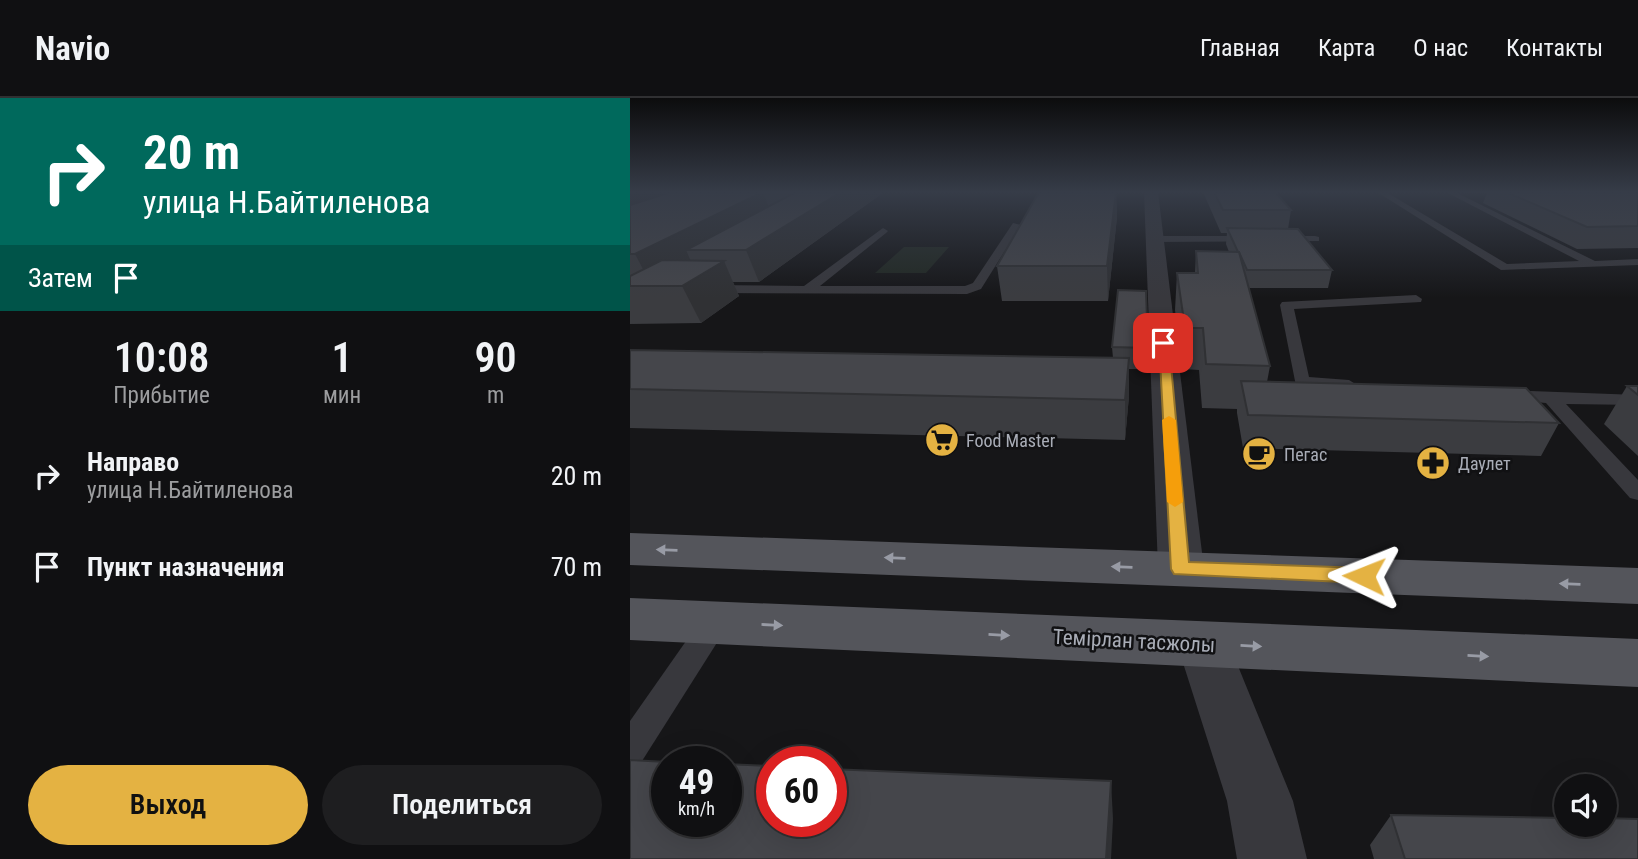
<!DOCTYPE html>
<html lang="ru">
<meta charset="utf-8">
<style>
:root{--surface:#101012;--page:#1e1e20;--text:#f1f3f6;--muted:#9c9d9f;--line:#303032;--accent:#e4b242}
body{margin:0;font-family:"Roboto Condensed",sans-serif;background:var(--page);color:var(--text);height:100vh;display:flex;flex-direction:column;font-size:26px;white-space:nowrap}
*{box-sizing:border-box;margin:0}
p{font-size:23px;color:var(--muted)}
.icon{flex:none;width:38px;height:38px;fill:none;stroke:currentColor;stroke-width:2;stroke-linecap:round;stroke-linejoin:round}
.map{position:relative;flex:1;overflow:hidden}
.side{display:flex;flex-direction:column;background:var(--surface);width:630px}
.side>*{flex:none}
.banner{background:#00695c;color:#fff;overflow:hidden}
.fabs{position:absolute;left:924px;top:676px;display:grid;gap:14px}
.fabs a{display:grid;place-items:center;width:63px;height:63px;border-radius:50%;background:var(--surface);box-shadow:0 7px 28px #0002,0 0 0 2px var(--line);font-size:35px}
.speed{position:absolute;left:21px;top:648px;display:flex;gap:14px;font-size:35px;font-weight:700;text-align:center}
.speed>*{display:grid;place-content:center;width:91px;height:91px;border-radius:50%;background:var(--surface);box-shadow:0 7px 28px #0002,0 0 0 2px var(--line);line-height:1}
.speed small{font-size:18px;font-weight:400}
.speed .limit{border:10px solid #d22;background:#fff;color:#111}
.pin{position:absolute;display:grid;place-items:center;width:60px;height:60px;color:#fff;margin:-30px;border-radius:14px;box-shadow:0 4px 10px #0006}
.me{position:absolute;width:77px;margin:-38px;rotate:272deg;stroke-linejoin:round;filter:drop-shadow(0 0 5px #0008)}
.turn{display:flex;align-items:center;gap:24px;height:147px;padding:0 28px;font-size:32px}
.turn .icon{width:91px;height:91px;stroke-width:2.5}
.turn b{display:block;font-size:49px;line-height:60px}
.then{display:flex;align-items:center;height:66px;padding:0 28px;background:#0003;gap:14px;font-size:26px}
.eta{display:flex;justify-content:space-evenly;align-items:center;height:119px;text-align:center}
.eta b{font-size:42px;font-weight:600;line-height:49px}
.action{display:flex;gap:14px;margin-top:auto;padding:14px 28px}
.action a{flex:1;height:80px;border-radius:42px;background:var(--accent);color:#111;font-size:28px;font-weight:600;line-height:80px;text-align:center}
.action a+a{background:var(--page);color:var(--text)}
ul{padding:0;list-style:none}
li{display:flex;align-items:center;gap:21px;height:91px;padding:0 28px}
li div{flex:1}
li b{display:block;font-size:26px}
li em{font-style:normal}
header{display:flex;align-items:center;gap:42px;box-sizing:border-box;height:98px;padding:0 35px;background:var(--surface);border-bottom:2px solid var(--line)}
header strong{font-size:33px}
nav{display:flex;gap:38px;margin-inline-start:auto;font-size:24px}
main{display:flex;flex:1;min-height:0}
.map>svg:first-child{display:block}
</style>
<header>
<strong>Navio</strong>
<nav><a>Главная</a><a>Карта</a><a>О нас</a><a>Контакты</a></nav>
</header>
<main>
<section class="side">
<div class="banner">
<div class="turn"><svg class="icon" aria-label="right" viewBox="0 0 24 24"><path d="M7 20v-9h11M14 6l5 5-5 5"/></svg><div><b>20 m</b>улица Н.Байтиленова</div></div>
<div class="then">Затем<svg class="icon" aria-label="arrive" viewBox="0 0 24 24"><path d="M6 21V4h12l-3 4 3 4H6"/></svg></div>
</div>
<div class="eta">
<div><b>10:08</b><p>Прибытие</p></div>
<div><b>1</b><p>мин</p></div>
<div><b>90</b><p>m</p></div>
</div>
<ul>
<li><svg class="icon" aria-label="right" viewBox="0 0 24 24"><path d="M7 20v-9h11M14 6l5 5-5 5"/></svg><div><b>Направо</b><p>улица Н.Байтиленова</p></div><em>20 m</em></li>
<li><svg class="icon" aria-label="arrive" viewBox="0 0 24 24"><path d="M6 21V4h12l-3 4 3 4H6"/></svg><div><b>Пункт назначения</b></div><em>70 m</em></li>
</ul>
<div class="action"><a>Выход</a><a>Поделиться</a></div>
</section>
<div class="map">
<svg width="1008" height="761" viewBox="0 0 1008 761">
<rect width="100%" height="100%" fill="#161618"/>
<polygon fill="#212822" points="274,149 319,149 296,175 245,175"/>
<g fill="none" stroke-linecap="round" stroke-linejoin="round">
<g fill="#38383d" fill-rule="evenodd">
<polygon points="747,94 756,94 877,166 949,163 816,94 825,94 965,163 1008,161 1008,167 871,172"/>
<polygon points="383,125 391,127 351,191 337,196 78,195 72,191 78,187 174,188 253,130 258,133 256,135 190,188 335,188 343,185"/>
<polygon points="685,138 689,139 689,143 525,144 520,141 525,138"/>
<polygon points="786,197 792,201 791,204 664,211 679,279 719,282 727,287 719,292 666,288 650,207 652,204"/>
<polygon points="877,292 1008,297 1008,307 936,306 1008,382 1008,402 1000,400 916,305 871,301 868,297"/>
<polygon points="85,513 95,516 99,524 95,532 12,663 0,668 0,623 75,516"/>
</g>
<g fill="#38383d" fill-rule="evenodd">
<polygon points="514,94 528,94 574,471 567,483 551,488 535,483 528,471"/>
<polygon points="573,524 591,530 599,546 663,703 677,761 607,761 597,703 547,546 555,530"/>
</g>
<g fill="#54555b" fill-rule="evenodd">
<polygon points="0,435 1008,470 1008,506 0,467"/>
<polygon points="0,500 1008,541 1008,589 0,542"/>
</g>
</g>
<g fill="#3b3c40">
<polygon points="0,94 254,94 129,184 103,184 109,198 71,225 0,226"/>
<polygon points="486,94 487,119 478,203 372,203 367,168"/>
<polygon points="573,94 645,94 661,112 658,131 702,172 698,190 619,190 640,268 637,284 929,325 911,358 613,350 607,315 607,311 572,310 569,272 552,271 545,212 547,175 565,175 566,153 599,154 596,146 597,135 591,135"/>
<polygon points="827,94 1008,94 1008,150 947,151 853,105 857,95 835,95"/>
<polygon points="482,249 518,250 518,271 499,271 499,298 495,342 0,330 0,252 483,260"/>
<polygon points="997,288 1008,288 1008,358 974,326"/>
<polygon points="761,717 1008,761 744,761 740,747"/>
</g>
<g fill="#303134">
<polygon points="11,94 70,94 0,129 0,98"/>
<polygon points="133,94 143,120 56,152 62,166 22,188 5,156"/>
<polygon points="211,94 254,94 129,184 116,152"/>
<polygon points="486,94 487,119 478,203 477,168"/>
<polygon points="94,163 109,198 71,225 52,188"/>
<polygon points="499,260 499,298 495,342 495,302"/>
<polygon points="481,683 483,721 481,761 476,761"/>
</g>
<g fill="#45464b" stroke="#303134" stroke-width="2">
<polygon points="0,94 11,94 0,98"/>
<polygon points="41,94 133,94 5,156 0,156 0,107"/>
<polygon points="166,94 211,94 116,152 56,152"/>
<polygon points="409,94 486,94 477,168 367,168"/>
<polygon points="584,94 645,94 661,112 593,112"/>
<polygon points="876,94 1008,94 1008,128 957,129"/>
<polygon points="597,130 668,131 702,172 617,172 609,154 608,154"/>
<polygon points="566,153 609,154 640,268 576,266 573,230 555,230 547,175 568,175"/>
<polygon points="32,162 94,163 52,188 0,188 0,178"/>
<polygon points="488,192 516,193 518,250 482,249"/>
<polygon points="0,252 499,260 495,302 0,291"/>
<polygon points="611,283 896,290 929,325 618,317"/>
<polygon points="997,288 1008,288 1008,297"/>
<polygon points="0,662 37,664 37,723 96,723 96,666 142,668 142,723 201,723 201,671 481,683 476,761 0,761"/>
<polygon points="761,717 936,720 936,726 975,726 975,720 1008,721 1008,761 775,761"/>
</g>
<defs><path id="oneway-solid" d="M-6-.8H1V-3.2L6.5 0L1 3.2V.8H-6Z" transform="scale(1.75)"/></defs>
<g fill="#989ba5">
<use href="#oneway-solid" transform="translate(37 452) rotate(-178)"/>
<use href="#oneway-solid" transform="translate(265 460) rotate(-178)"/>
<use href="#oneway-solid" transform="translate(492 469) rotate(-178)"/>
<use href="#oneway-solid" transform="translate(940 486) rotate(-178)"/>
<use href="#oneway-solid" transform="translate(142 527) rotate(3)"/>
<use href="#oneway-solid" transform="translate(369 537) rotate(3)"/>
<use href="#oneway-solid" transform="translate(621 548) rotate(3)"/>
<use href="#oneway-solid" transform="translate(848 558) rotate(3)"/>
</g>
<linearGradient id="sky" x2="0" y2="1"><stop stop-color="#0c0c0d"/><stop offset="0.47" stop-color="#363c48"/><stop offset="1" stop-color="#363c48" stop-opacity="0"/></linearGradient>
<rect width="1008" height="200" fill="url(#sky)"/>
<polygon fill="#e4b242" stroke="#94742b" stroke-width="2" points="529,243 539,245 559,464 734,470 741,473 744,478 741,483 734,485 544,476 541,471"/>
<polygon fill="#f59e0b" points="539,318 546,322 553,404 545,409 537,404 532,322"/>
<defs>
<g id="supermarket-disc" transform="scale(1.75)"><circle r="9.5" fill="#e4b242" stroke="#111113"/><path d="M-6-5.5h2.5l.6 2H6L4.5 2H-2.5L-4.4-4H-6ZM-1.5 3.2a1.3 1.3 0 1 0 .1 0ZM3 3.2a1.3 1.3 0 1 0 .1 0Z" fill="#111"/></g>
<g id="cafe-disc" transform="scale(1.75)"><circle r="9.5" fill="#e4b242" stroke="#111113"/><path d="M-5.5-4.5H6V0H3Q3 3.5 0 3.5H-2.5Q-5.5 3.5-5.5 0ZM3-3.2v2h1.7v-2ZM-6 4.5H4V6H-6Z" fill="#111"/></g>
<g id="pharmacy-disc" transform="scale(1.75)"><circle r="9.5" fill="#e4b242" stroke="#111113"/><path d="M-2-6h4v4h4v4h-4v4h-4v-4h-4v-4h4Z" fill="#111"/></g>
</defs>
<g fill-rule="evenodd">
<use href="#supermarket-disc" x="312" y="342"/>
<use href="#cafe-disc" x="629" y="356"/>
<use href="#pharmacy-disc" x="803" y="365"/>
</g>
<g text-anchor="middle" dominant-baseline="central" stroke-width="5" stroke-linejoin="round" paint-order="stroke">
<g font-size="18" fill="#a9adb7" stroke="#111113" text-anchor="start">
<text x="336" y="342">Food Master</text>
<text x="654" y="356">Пегас</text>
<text x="828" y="365">Даулет</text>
</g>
<g font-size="21" fill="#a9adb7" stroke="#111113">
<text transform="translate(504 543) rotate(3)">Темірлан тасжолы</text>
</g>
</g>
</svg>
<div class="fabs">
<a><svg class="icon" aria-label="sound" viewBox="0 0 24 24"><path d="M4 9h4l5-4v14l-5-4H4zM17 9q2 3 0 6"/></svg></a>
</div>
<div class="speed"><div>49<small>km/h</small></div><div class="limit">60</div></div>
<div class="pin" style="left:533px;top:245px;background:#d93025"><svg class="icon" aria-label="arrive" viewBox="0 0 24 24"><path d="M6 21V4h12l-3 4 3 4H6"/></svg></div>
<svg class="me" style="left:734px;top:478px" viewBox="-20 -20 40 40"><path d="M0-17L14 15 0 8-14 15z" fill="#e4b242" stroke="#fff" stroke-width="4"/></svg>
</div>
</main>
